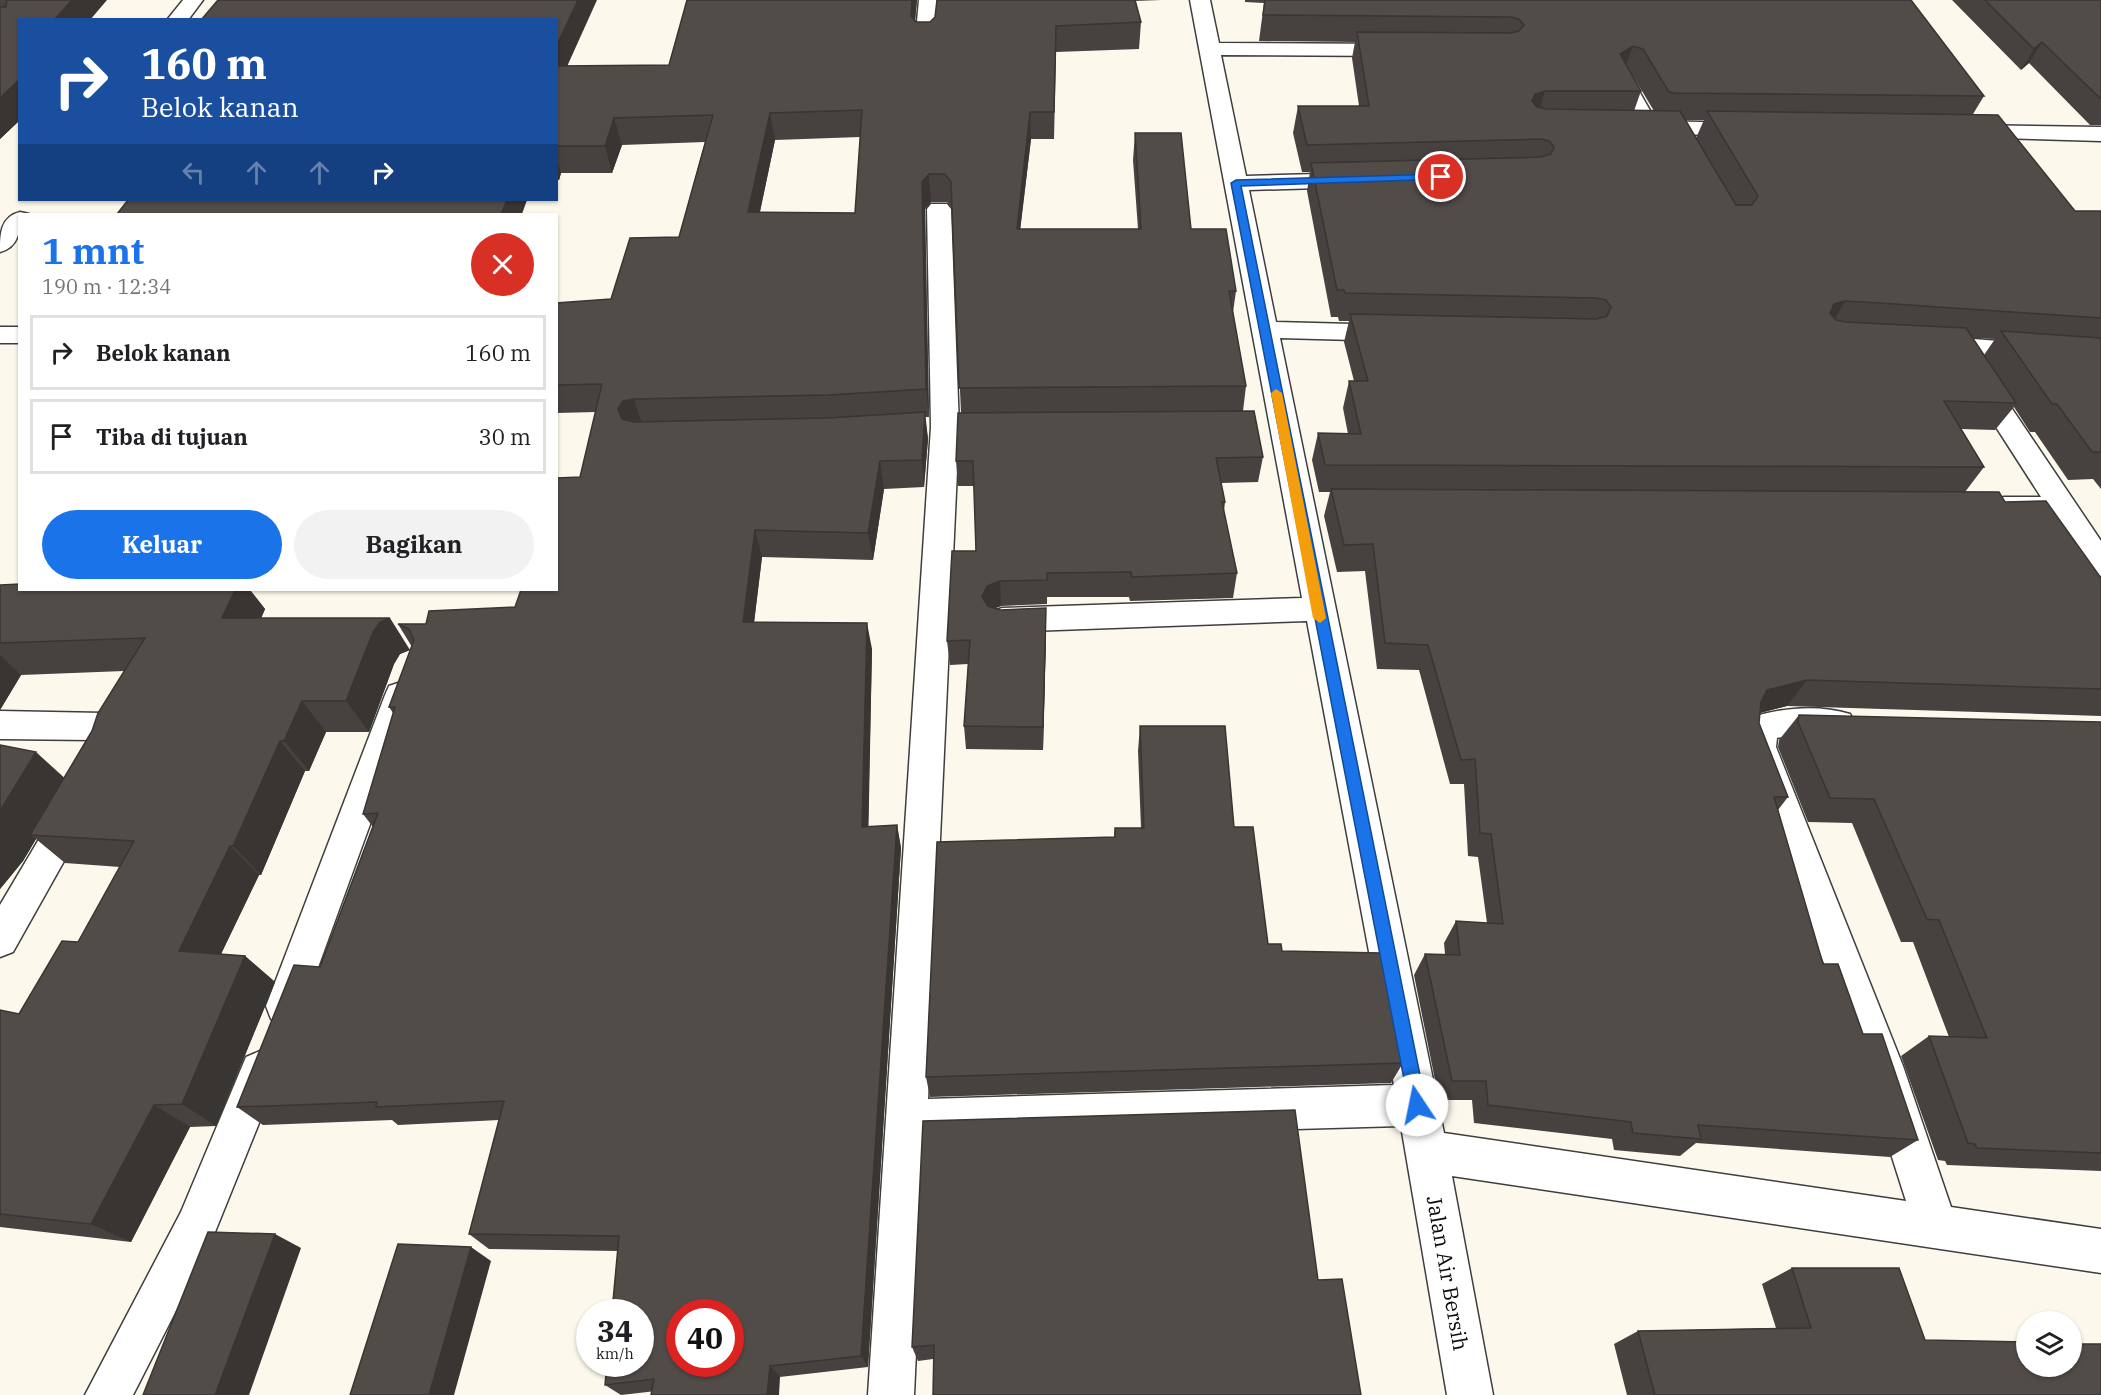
<!DOCTYPE html>
<html lang="id">
<meta charset="utf-8">
<style>
:root{--surface:#fff;--page:#f2f2f2;--text:#202124;--muted:#757577;--line:#e0e0e0;--accent:#1a73e8}
body{margin:0;font-family:"IBM Plex Serif",serif;background:var(--page);color:var(--text);height:100vh;display:flex;flex-direction:column;font-size:22px;white-space:nowrap}
*{box-sizing:border-box;margin:0}
p{font-size:20px;color:var(--muted)}
.icon{flex:none;width:33px;height:33px;fill:none;stroke:currentColor;stroke-width:2;stroke-linecap:round;stroke-linejoin:round}
.map{position:relative;flex:1;overflow:hidden}
.drawer{position:absolute;left:18px;top:213px;width:540px;height:378px;display:flex;flex-direction:column;background:var(--surface);border-radius:0px;box-shadow:0 2px 4px #0004}
.drawer>*{flex:none}
.hud{position:absolute;left:18px;top:18px;width:540px;height:183px;border-radius:0px;box-shadow:0 2px 4px #0004;background:#1a4fa0;color:#fff;overflow:hidden}
.fabs{position:absolute;left:2016px;top:1311px;display:grid;gap:12px}
.fabs a{display:grid;place-items:center;width:66px;height:66px;border-radius:50%;background:var(--surface);box-shadow:0 2px 4px #0004;font-size:30px}
.speed{position:absolute;left:576px;top:1299px;display:flex;gap:12px;font-size:30px;font-weight:700;text-align:center}
.speed>*{display:grid;place-content:center;width:78px;height:78px;border-radius:50%;background:var(--surface);box-shadow:0 2px 4px #0004;line-height:1}
.speed small{font-size:15px;font-weight:400}
.speed .limit{border:9px solid #d22;background:#fff;color:#111}
.pin{position:absolute;display:grid;place-items:center;width:51px;height:51px;color:#fff;margin:-26px;border:3px solid #fff;border-radius:50%;box-shadow:0 2px 6px #0007}
.me{position:absolute;width:66px;margin:-33px;rotate:349deg;stroke-linejoin:round;filter:drop-shadow(0 0 4px #0008)}
.turn{display:flex;align-items:center;gap:21px;height:126px;padding:0 24px;font-size:27px}
.turn .icon{width:78px;height:78px;stroke-width:2.5}
.turn b{display:block;font-size:42px;line-height:51px}
.lanes{display:flex;align-items:center;height:57px;padding:0 24px;background:#0003;justify-content:center;gap:30px;direction:ltr}
.lanes .off{opacity:.35}
.round{display:grid;place-items:center;flex:none;width:63px;height:63px;border-radius:32px;background:var(--page)}
.summary{display:flex;align-items:center;justify-content:space-between;height:102px;padding:0 24px}
h1{font-size:36px;font-weight:700;line-height:45px;color:var(--accent)}
.button{display:flex;gap:12px;margin-top:auto;padding:12px 24px}
.button a{flex:1;height:69px;border-radius:36px;background:var(--accent);color:#fff;font-size:24px;font-weight:700;line-height:69px;text-align:center}
.button a+a{background:var(--page);color:var(--text)}
ul{padding:0;list-style:none}
li{display:flex;align-items:center;gap:18px;height:75px;margin:0 12px 9px;padding:0 12px;border:3px solid var(--line);border-radius:0px}
li div{flex:1}
li b{display:block;font-size:22px}
li em{font-style:normal}
.map>svg:first-child{display:block}
</style>
<div class="map">
<svg width="2101" height="1395" viewBox="0 0 2101 1395">
<rect width="100%" height="100%" fill="#fcf9ec"/>
<g fill="none" stroke-linecap="round" stroke-linejoin="round">
<g stroke="#3e3e3e" stroke-width="3">
<g id="minor">
<polygon points="183,0 203,0 188,20 167,20"/>
<polygon points="919,0 939,0 935,42 932,46 918,46 915,42"/>
<path d="M1190 0H1210L1219 43 1397 44 1404 46 1407 50 1404 54 1397 56 1221 55 1246 176 1354 173 1362 175 1365 180 1362 185 1354 187 1249 190 1276 322 1391 325 1400 327 1404 333 1400 339 1391 341 1280 338 1444 1133 1906 1201 1863 1066 1742 747 1744 728 1749 718C1780 708 1818 704 1850 714L1855 724 1850 734C1826 742 1801 732 1777 738L1776 747 1903 1066 1951 1207 2101 1229V1273L1452 1176 1493 1395H1447L1401 1126 926 1140 914 1395H868L931 427 927 209 931 204H947L951 209 959 427 928 1099 1394 1085 1307 621 1002 632 991 628 986 620 991 612 1002 608 1302 598Z"/>
<polygon points="1624,75 1631,77 1656,121 1745,123 1753,125 1756,130 1753,135 1745,137 1644,132 1637,125 1613,81 1617,77"/>
<polygon points="1968,125 2101,127 2101,141 1960,137 1957,132 1960,127"/>
<path d="M20 212 29 214H20C20 231 19 247 0 252 0 235 0 217 20 212Z"/>
<rect x="0" y="327" width="20" height="16"/>
<polygon points="1935,336 2101,349 2101,365 2012,360 1926,350 1922,344 1926,338"/>
<polygon points="1980,373 1990,376 2101,541 2101,576 2090,573 2054,517 2004,517 1994,514 1989,507 1994,500 2004,497 2041,497 1967,382 1970,376"/>
<polygon points="401,682 413,686 417,695 304,1006 299,1019 285,1024 271,1019 266,1006 385,695 389,686"/>
<path d="M0 711 103 713C116 718 123 723 129 735L116 768 104 772 92 768 87 758 93 740 0 739Z"/>
<polygon points="73,798 85,802 91,813 13,952 0,957 0,905 61,802"/>
<polygon points="260,1051 274,1057 280,1071 211,1242 133,1395 85,1395 181,1212 246,1057"/>
</g>
</g>
<use href="#minor" fill="#fff" fill-rule="evenodd"/>
</g>
<g fill="#47413f" fill-rule="evenodd">
<polygon points="0,0 107,0 20,20 20,120 0,139"/>
<path d="M687 0H917L915 21 916 22H930L935 17 937 0H1161L1135 1 1141 22 1139 49 1056 52 1054 139H1031L1020 229H1138L1133 160 1135 133 1191 229 1236 291 1233 312 1246 386 1243 411 1263 457 1258 482 1221 483 1225 502 1224 511 1237 573 1233 598 1130 601 1129 597H1047V604L1001 606 995 608 1046 633 1043 750 966 749 964 726 968 664 950 665 947 641 976 551 974 486H958L956 461 961 413 952 208 947 202H931L925 209 929 417H925L928 439 924 487 884 489 873 560 762 557 754 622 872 649 868 827 897 825 901 848 868 1367 621 1395 605 1385 618 1251 489 1249 469 1234 499 1120 398 1125 392 1120 263 1125 237 1107 320 967 373 827 363 814 393 713 389 707 412 647 398 624H426L515 607 580 477 596 412 556 413V303L611 299 679 237 705 142 622 145 612 173H561L559 180H556V20L568 66 669 65ZM860 137 855 213 760 212 775 140Z"/>
<path d="M1245 0H1911L1984 96 1973 114 2075 211H2101V489L2093 479 2068 480 2035 432H2030L2014 407 1995 430 1961 429 1984 467 1965 492 2005 502 2101 578V716L1787 706 1760 713 1759 723 1788 797 1778 810 1823 964 1863 1034 1918 1140 1890 1157 1696 1143 1680 1156 1614 1150 1612 1139 1474 1123 1472 1100H1439L1414 975 1425 954H1445L1444 943 1456 921 1487 923 1478 857 1468 856 1464 784H1450L1419 670 1377 669 1365 571 1337 572 1324 516 1330 492H1319L1312 460 1318 433 1348 434 1343 408 1349 381H1354L1344 342 1349 321H1339L1338 317H1331L1307 191 1310 172H1302L1293 133 1298 106H1359L1352 58 1355 42 1259 41 1264 3 1245 2ZM1633 76 1654 111H1634L1641 91ZM1685 120H1704L1696 138ZM1973 338 1995 339 1984 355Z"/>
<polygon points="1952,0 2101,0 2101,125 2090,125 2029,63 2021,70"/>
<polygon points="0,585 20,590 250,590 265,609 261,618 410,650 400,654 394,664 369,732 326,732 309,771 305,771 261,875 259,875 221,954 245,956 275,982 216,1126 190,1127 131,1242 0,1227 0,1010 19,1014 78,942 120,867 65,863 36,839 23,861 0,889 0,745 64,778 92,731 124,671 21,675 0,710"/>
<polygon points="1799,715 2101,722 2101,1171 1947,1165 1945,1161 1938,1160 1901,1056 1929,1036 1949,1037 1913,942 1901,942 1852,823 1808,822 1778,747 1779,740"/>
<polygon points="1140,726 1234,827 1268,944 1282,951 1403,1063 1391,1083 930,1097 926,1077 1114,837 1115,828 1141,828 1138,751"/>
<polygon points="1295,1110 933,1359 918,1361 912,1347"/>
<polygon points="1792,1268 1925,1340 2101,1395 1627,1395 1614,1344 1638,1331 1776,1328 1762,1284"/>
</g>
<g fill="#393533">
<polygon points="72,0 107,0 90,20 54,20"/>
<polygon points="578,0 597,0 556,91 556,47"/>
<polygon points="912,0 917,0 913,42 911,16"/>
<polygon points="2042,42 2029,63 2021,70 2034,49"/>
<polygon points="1633,46 1623,73 1620,54"/>
<polygon points="20,79 20,120 0,139 0,98"/>
<polygon points="1545,91 1537,118 1532,101 1535,94"/>
<polygon points="1030,112 1031,139 1017,257 1017,229"/>
<polygon points="770,113 775,140 754,239 748,212"/>
<polygon points="614,118 622,145 612,173 605,146"/>
<polygon points="556,159 561,173 559,180 556,174"/>
<polygon points="929,174 931,202 925,209 929,417 926,389 922,182"/>
<polygon points="507,200 527,200 522,214 501,214"/>
<polygon points="1845,301 1829,329 1818,332 1834,304"/>
<polygon points="634,399 643,427 627,437 618,409 623,401"/>
<polygon points="925,412 928,439 924,487 922,460"/>
<polygon points="880,461 884,489 873,560 868,533"/>
<polygon points="755,530 762,557 751,648 743,622"/>
<polygon points="1000,581 1001,606 988,611 982,597 987,586"/>
<polygon points="235,590 250,590 265,609 248,650 222,618"/>
<polygon points="1046,608 1046,633 1043,750 1043,727"/>
<polygon points="390,618 410,650 400,654 394,664 369,732 346,701 373,632 380,622"/>
<polygon points="867,623 872,649 868,851 862,827"/>
<polygon points="0,655 21,675 0,710"/>
<polygon points="1807,680 1787,706 1748,716 1767,690"/>
<polygon points="302,701 326,732 309,771 284,741"/>
<polygon points="280,741 305,771 261,875 233,846"/>
<polygon points="36,752 69,782 30,835 36,839 23,861 0,889 0,811"/>
<polygon points="897,825 901,848 868,1367 861,1356"/>
<polygon points="230,846 259,875 210,977 179,951"/>
<polygon points="245,956 275,982 216,1126 182,1104"/>
<polygon points="154,1105 190,1127 131,1242 91,1224"/>
<polygon points="275,1234 301,1248 249,1395 215,1395"/>
<polygon points="471,1247 491,1261 454,1395 429,1395"/>
<polygon points="770,1366 780,1377 779,1395 767,1395"/>
</g>
<g fill="#524c49" stroke="#393533" stroke-width="1.5" fill-rule="evenodd">
<polygon points="7,0 72,0 54,20 20,20 20,79 0,98 0,7 6,7"/>
<polygon points="218,0 578,0 556,47 556,20 201,20"/>
<path d="M687 0H912L911 16 916 22H930L935 17 937 0H1135L1141 22 1056 26 1054 112H1030L1017 229H1141L1135 133H1181L1191 229H1226L1236 291H1229L1246 386 959 388 951 182 945 174H929L922 182 926 389 828 395 634 399 623 401 618 409 622 419 634 422 828 418 925 412 922 460 880 461 868 533 755 530 743 622 867 623 862 827 897 825 861 1356 770 1366 767 1395H651L654 1379 605 1385 607 1364H640V1312H612L619 1236 469 1234 504 1101 376 1107 377 1102 237 1107 294 965 320 967 378 813 363 814 395 707H389L414 640 409 629 398 624H426L429 611 515 607 521 590H556V480L557 478 580 477 602 384 556 385V303L611 299 630 238 679 237 713 115 614 118 605 146H556V66L669 65ZM862 110 855 213 748 212 770 113ZM680 1312H730V1364H680Z"/>
<polygon points="1265,0 1911,0 1984,96 1674,93 1669,92 1643,49 1633,46 1620,54 1641,91 1545,91 1535,94 1532,101 1537,107 1546,109 1680,111 1736,205 1752,205 1758,196 1707,111 1998,115 2075,211 2101,211 2101,318 1880,303 1845,301 1834,304 1830,313 1836,320 1845,322 1966,328 2016,403 1944,401 1984,467 1325,465 1318,433 1361,434 1349,381 1368,381 1350,314 1596,319 1607,316 1611,307 1606,300 1596,298 1345,293 1344,290 1337,290 1311,163 1541,157 1551,154 1554,147 1549,141 1541,139 1307,145 1298,106 1369,106 1357,32 1511,33 1519,31 1524,25 1519,19 1511,17 1263,15"/>
<polygon points="1985,0 2101,0 2101,99 2042,42 2034,49"/>
<polygon points="128,200 507,200 501,214 117,214"/>
<polygon points="2001,331 2101,338 2101,452 2092,452 2057,404 2052,404"/>
<polygon points="1254,411 1263,457 1216,458 1225,502 1222,502 1237,573 1132,577 1131,572 1047,573 1047,580 1000,581 987,586 982,597 988,606 1000,610 1046,608 1043,727 964,726 970,640 947,641 952,551 976,551 973,461 956,461 958,413"/>
<polygon points="1331,489 1999,492 2005,502 2046,501 2101,578 2101,689 1807,680 1767,690 1761,702 1759,723 1788,797 1774,797 1823,964 1838,964 1863,1034 1882,1034 1918,1140 1698,1125 1701,1139 1633,1133 1631,1122 1488,1105 1486,1081 1452,1081 1425,954 1460,955 1456,921 1503,924 1491,834 1480,833 1475,759 1461,760 1428,645 1385,643 1373,544 1344,545"/>
<polygon points="20,584 20,590 235,590 222,618 390,618 380,622 373,632 346,701 302,701 284,741 280,741 233,846 230,846 179,951 245,956 182,1104 154,1105 91,1224 0,1214 0,1010 19,1014 62,941 78,942 134,841 30,835 92,731 98,713 145,638 0,643 0,585"/>
<polygon points="1799,715 2101,722 2101,1153 1977,1148 1975,1144 1968,1143 1929,1036 1987,1038 1939,920 1927,919 1874,799 1830,798 1798,722"/>
<polygon points="1140,726 1225,726 1234,827 1253,827 1268,944 1281,944 1282,951 1381,953 1403,1063 926,1077 937,842 1115,837 1115,828 1144,828"/>
<polygon points="0,745 36,752 0,811"/>
<polygon points="1295,1110 1318,1280 1342,1279 1361,1395 933,1395 934,1345 912,1347 923,1121"/>
<polygon points="208,1232 275,1234 215,1395 143,1395"/>
<polygon points="398,1244 471,1247 429,1395 350,1395"/>
<polygon points="1792,1268 1899,1268 1925,1340 2026,1342 2026,1366 2072,1366 2072,1344 2101,1344 2101,1395 1655,1395 1638,1331 1811,1328"/>
</g>
<polygon fill="#1a73e8" stroke="#114b97" stroke-width="1.5" points="1441,174 1446,177 1445,179 1241,186 1426,1105 1423,1111 1417,1113 1411,1111 1409,1105 1231,183 1236,180"/>
<polygon fill="#f59e0b" points="1276,389 1282,393 1326,618 1320,623 1313,618 1271,393"/>
<g text-anchor="middle" dominant-baseline="central" stroke-width="6" stroke-linejoin="round" paint-order="stroke">
<g font-size="21" fill="#0b0b0b" stroke="#fff">
<text transform="translate(1448 1273) rotate(80)">Jalan Air Bersih</text>
</g>
</g>
</svg>
<div class="fabs">
<a><svg class="icon" aria-label="layers" viewBox="0 0 24 24"><path d="M12 4l9 5-9 5-9-5zM3 14l9 5 9-5"/></svg></a>
</div>
<div class="speed"><div>34<small>km/h</small></div><div class="limit">40</div></div>
<div class="pin" style="left:1441px;top:177px;background:#d93025"><svg class="icon" aria-label="arrive" viewBox="0 0 24 24"><path d="M6 21V4h12l-3 4 3 4H6"/></svg></div>
<svg class="me" style="left:1417px;top:1105px" viewBox="-20 -20 40 40"><circle r="19" fill="#fff"/><path d="M0-13L10 11 0 6-10 11z" fill="#1a73e8"/></svg>
<div class="hud">
<div class="turn"><svg class="icon" aria-label="right" viewBox="0 0 24 24"><path d="M7 20v-9h11M14 6l5 5-5 5"/></svg><div><b>160 m</b>Belok kanan</div></div>
<div class="lanes"><svg class="icon off" aria-label="left" viewBox="0 0 24 24"><path d="M17 20v-9H6M10 6l-5 5 5 5"/></svg><svg class="icon off" aria-label="ahead" viewBox="0 0 24 24"><path d="M12 20V5M6 11l6-6 6 6"/></svg><svg class="icon off" aria-label="ahead" viewBox="0 0 24 24"><path d="M12 20V5M6 11l6-6 6 6"/></svg><svg class="icon" aria-label="right" viewBox="0 0 24 24"><path d="M7 20v-9h11M14 6l5 5-5 5"/></svg></div>
</div>
<section class="drawer">
<div class="summary"><div><h1>1 mnt</h1><p>190 m · 12:34</p></div><a class="round" style="background:#d93025;color:#fff"><svg class="icon" aria-label="close" viewBox="0 0 24 24"><path d="M6 6l12 12M18 6L6 18"/></svg></a></div>
<ul>
<li><svg class="icon" aria-label="right" viewBox="0 0 24 24"><path d="M7 20v-9h11M14 6l5 5-5 5"/></svg><div><b>Belok kanan</b></div><em>160 m</em></li>
<li><svg class="icon" aria-label="arrive" viewBox="0 0 24 24"><path d="M6 21V4h12l-3 4 3 4H6"/></svg><div><b>Tiba di tujuan</b></div><em>30 m</em></li>
</ul>
<div class="button"><a>Keluar</a><a>Bagikan</a></div>
</section>
</div>
